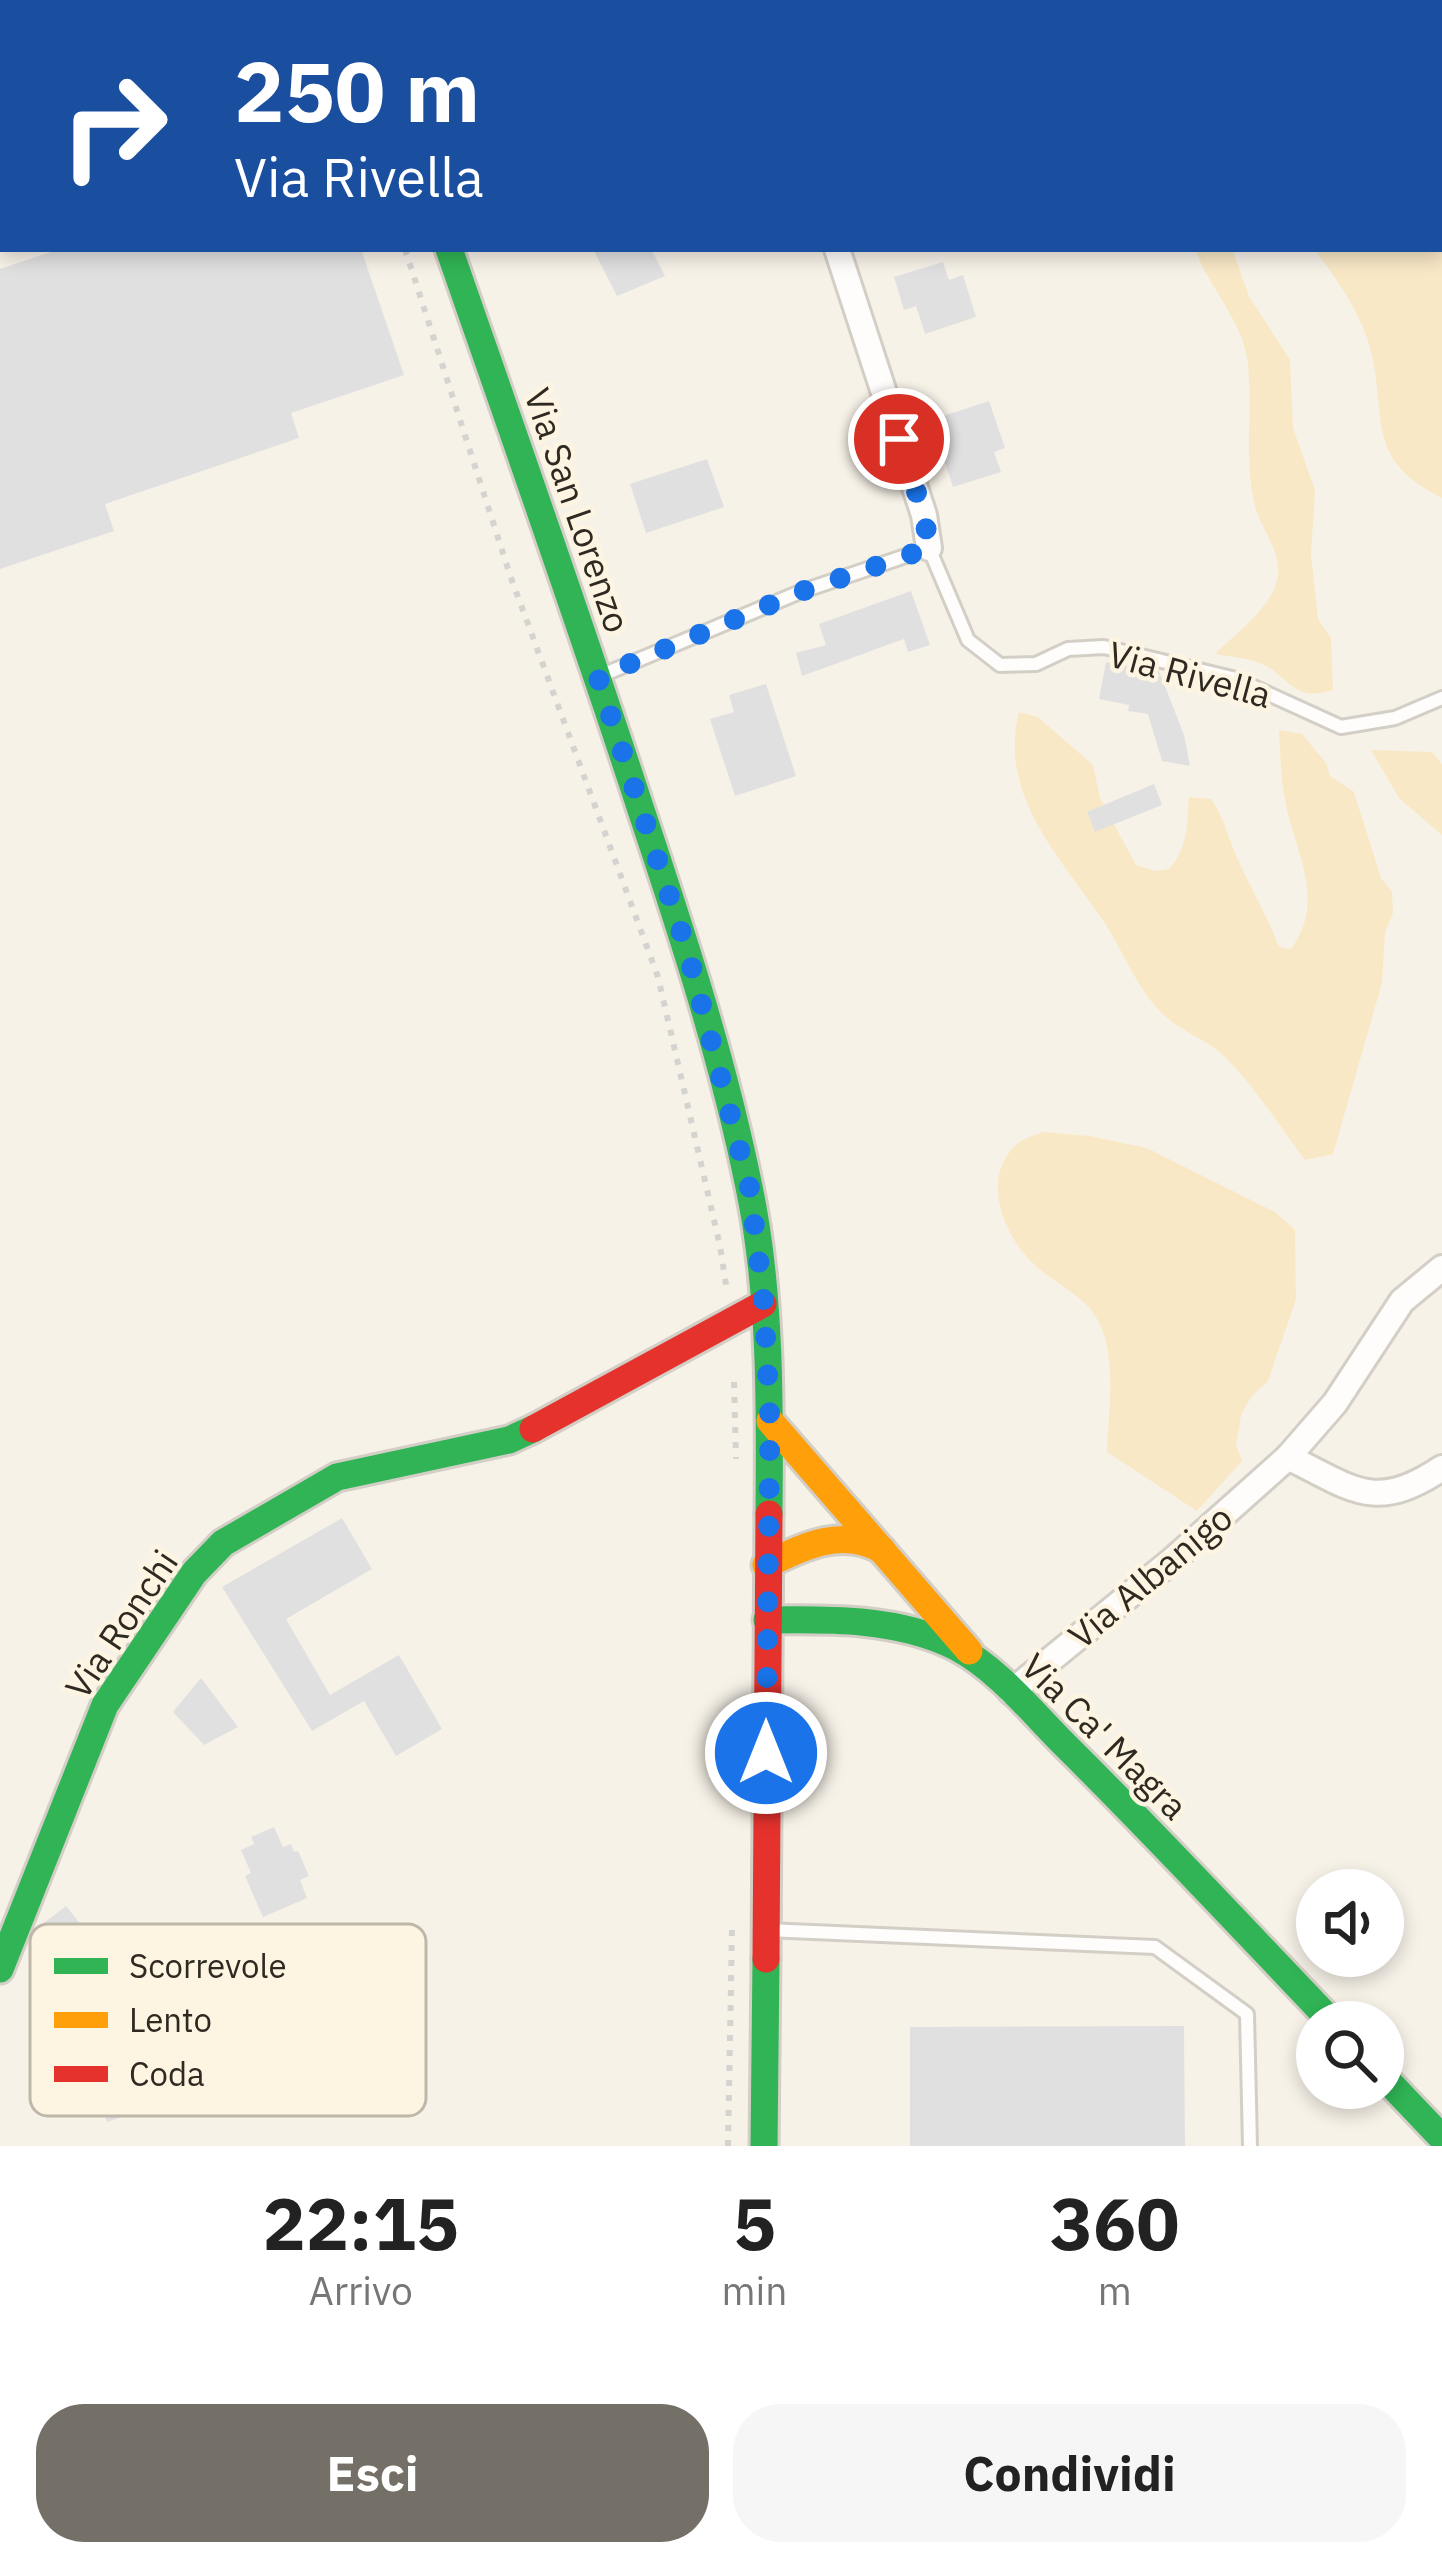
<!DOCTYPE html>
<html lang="it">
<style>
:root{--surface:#fff;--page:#f6f6f6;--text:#222;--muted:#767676;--accent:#747067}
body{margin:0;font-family:"IBM Plex Sans",sans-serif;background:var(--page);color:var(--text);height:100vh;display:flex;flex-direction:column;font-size:45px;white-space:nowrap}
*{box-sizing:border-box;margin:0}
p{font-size:39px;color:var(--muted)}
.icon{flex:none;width:66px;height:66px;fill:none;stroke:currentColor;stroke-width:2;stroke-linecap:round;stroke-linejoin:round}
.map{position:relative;height:2146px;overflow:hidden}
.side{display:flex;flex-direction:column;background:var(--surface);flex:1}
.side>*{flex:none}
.top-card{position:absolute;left:0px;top:0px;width:1443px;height:252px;box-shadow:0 6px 18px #0003;background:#1a4fa0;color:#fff;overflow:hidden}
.controls{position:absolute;left:1296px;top:1869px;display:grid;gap:24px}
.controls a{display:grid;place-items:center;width:108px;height:108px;border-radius:50%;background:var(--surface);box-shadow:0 6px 18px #0003;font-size:60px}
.pin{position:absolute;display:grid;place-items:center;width:102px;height:102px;color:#fff;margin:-51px;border:6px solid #fff;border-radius:50%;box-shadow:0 3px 12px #0007}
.me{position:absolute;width:132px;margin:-66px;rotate:0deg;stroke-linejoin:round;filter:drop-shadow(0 0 9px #0008)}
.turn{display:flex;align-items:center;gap:42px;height:252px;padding:0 36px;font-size:54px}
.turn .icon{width:156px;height:156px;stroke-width:2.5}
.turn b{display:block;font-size:84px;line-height:102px}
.eta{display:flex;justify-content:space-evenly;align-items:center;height:204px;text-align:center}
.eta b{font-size:72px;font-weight:800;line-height:84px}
.primary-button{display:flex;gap:24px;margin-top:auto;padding:24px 36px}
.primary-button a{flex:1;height:138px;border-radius:48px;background:var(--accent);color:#fff;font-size:48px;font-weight:800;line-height:138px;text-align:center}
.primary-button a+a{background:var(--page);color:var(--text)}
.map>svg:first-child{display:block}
</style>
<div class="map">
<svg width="1442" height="2146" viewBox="0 0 1442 2146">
<rect width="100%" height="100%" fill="#f7f2e8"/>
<g fill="#f9e8c6">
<path d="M1314 0H1442V498C1358 456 1391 411 1367 338 1355 304 1335 277 1314 249H1440V3H1313Z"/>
<path d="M1195 249H1232L1249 296 1290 360 1293 428 1315 490 1311 554 1318 619 1331 638 1333 690C1294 702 1294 681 1264 665 1251 658 1230 657 1215 654 1235 634 1274 606 1278 576 1281 550 1261 529 1255 506 1243 457 1254 406 1247 357 1240 318 1208 286 1195 249Z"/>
<path d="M1019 712 1038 717 1093 765 1100 798 1136 865 1155 871 1169 869C1188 848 1187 825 1189 797L1211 799C1225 819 1228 838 1238 860 1252 890 1267 916 1279 947L1291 949C1326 902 1297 856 1286 805 1281 781 1280 755 1279 730L1302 734 1326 763 1330 776 1354 792 1381 878 1392 892 1393 913 1385 933 1382 983 1333 1154 1305 1160C1280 1127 1256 1088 1226 1058 1210 1041 1184 1033 1166 1017 1139 993 1125 955 1106 925 1064 861 997 797 1019 712Z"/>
<polygon points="1371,750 1432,752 1442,764 1442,835 1399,798"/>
<path d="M1042 1132 1089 1136 1147 1148 1275 1212 1295 1230 1296 1299 1268 1381 1251 1397 1241 1415 1236 1445 1242 1461 1197 1511 1107 1452C1108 1410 1119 1351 1094 1314 1081 1295 1054 1282 1037 1267 1004 1239 979 1177 1017 1144 1023 1139 1035 1135 1042 1132Z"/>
</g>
<g fill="#e1e0e0">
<polygon points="60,249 361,249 404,375 291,413 299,438 105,504 114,531 0,569 0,269"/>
<polygon points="593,249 651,249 665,276 617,296"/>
<polygon points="943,262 949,280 963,275 976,317 925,334 916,306 904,310 894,277"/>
<polygon points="989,401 1005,448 994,452 1001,472 953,487 931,420"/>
<polygon points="707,459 724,507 646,533 630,484"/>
<polygon points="911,591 930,645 908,652 904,639 802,676 796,653 826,645 819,624"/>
<polygon points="1106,662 1159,671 1184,735 1190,766 1162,761 1148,714 1128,711 1129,705 1099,699"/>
<polygon points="766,684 796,776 735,796 710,719 734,712 729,695"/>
<polygon points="1154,784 1162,805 1095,832 1087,812"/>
<polygon points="342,1518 372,1569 286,1619 330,1695 399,1655 442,1729 396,1756 364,1701 312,1731 222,1587"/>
<polygon points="201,1678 238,1727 204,1745 173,1712"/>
<polygon points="274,1827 283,1847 291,1844 294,1852 298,1851 309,1876 300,1880 307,1898 263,1917 245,1876 251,1873 241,1850 254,1844 251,1837"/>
<polygon points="66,1906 107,1957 106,1959 44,1923"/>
<polygon points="49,1953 106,2024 158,1998 179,2060 229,2041 246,2087 201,2103 197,2090 107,2122 98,2098 88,2102 69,2062 79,2058 51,2022 63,2012 29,1970"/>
<polygon points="1184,2026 1185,2146 910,2146 910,2027"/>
</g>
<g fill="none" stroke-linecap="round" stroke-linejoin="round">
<g stroke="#d3cfc6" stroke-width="18">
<g id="lane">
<polyline points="600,676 800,592 929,548 968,640 1000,665 1036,664 1068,649 1104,647 1236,679 1341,727 1395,718 1442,698"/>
<polyline points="767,1930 1155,1947 1247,2014 1250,2146"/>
</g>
</g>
<g stroke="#d3cfc6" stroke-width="30">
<g id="street">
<polyline points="757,0 758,3"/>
<polyline points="837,249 924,515 929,548"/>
<path d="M1288 1457C1353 1489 1375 1513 1442 1468"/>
<polyline points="1011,1692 1175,1558 1288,1457 1335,1403 1402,1301 1442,1268"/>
</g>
</g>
<g stroke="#d3cfc6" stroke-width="33">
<g id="fast">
<path d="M449 249C514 436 580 622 641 810 682 933 723 1059 749 1187 771 1291 770 1408 769 1514"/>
<path d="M767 1620C829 1619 899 1618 956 1647 999 1670 1031 1711 1065 1745 1156 1835 1243 1929 1332 2022"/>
<polyline points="0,1969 105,1705 194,1573 223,1543 337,1477 509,1440 533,1429"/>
<polyline points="1383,2076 1442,2138"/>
<polyline points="764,2146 766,1959"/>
</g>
</g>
<g stroke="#d3cfc6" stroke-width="33">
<g id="slow">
<polyline points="770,1421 969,1651"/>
<path d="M766 1565C803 1546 843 1527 882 1550"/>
</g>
</g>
<g stroke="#d3cfc6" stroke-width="33">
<g id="jam">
<polyline points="359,0 360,3"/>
<polyline points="533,1429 763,1304"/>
<polyline points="766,1959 769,1514"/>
</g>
</g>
<g stroke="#d4d3d0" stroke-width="6" stroke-dasharray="6 9" stroke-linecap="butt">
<polyline points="320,0 321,3"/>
<polyline points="405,249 510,575 658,977 720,1246 727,1291"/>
<polyline points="734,1382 736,1459"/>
<polyline points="728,2146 732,1928"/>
</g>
<use href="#lane" stroke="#fefdfc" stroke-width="12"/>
<use href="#street" stroke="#fefdfc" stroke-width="24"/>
<use href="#fast" stroke="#30b455" stroke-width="27"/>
<use href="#slow" stroke="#ff9f0a" stroke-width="27"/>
<use href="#jam" stroke="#e5322d" stroke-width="27"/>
</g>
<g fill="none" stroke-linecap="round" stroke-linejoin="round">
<polyline stroke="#1a73e8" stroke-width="21" stroke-dasharray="0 37.8" points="766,1753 770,1421 764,1304 750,1189 688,953 598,677 800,592 929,548 924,515 899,439"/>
</g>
<g text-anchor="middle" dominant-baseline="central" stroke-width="9" stroke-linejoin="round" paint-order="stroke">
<g font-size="36" fill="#2e2a21" stroke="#fdf4e2">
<text transform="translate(578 510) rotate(71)">Via San Lorenzo</text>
<text transform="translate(1190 674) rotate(15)">Via Rivella</text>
<text transform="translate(1150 1576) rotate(-40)">Via Albanigo</text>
<text transform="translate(121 1624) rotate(-56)">Via Ronchi</text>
<text transform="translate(1105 1736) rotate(45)">Via Ca' Magra</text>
</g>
</g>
<rect x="30" y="1924" width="396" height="192" rx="18" fill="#fdf4e2" stroke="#bfb7a8" stroke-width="3"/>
<rect x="54" y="1958" width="54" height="16" fill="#30b455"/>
<rect x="54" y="2012" width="54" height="16" fill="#ff9f0a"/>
<rect x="54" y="2066" width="54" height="16" fill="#e5322d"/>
<g font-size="33" fill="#2e2a21">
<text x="129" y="1978">Scorrevole</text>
<text x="129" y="2032">Lento</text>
<text x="129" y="2086">Coda</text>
</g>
</svg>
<div class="controls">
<a><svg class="icon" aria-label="sound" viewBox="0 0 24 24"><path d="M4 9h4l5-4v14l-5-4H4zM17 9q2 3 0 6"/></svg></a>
<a><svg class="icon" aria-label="search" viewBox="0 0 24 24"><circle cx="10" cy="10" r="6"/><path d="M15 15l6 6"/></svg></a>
</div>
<div class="pin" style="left:899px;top:439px;background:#d93025"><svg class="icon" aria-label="arrive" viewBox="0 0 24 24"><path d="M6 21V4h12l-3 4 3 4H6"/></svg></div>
<svg class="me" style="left:766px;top:1753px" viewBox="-20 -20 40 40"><circle r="17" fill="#1a73e8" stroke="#fff" stroke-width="3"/><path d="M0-11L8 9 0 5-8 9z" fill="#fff"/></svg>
<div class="top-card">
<div class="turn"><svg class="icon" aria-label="right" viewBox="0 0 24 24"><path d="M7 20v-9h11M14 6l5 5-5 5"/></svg><div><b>250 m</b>Via Rivella</div></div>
</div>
</div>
<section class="side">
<div class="eta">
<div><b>22:15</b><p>Arrivo</p></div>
<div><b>5</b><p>min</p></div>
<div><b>360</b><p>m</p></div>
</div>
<div class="primary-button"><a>Esci</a><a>Condividi</a></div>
</section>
